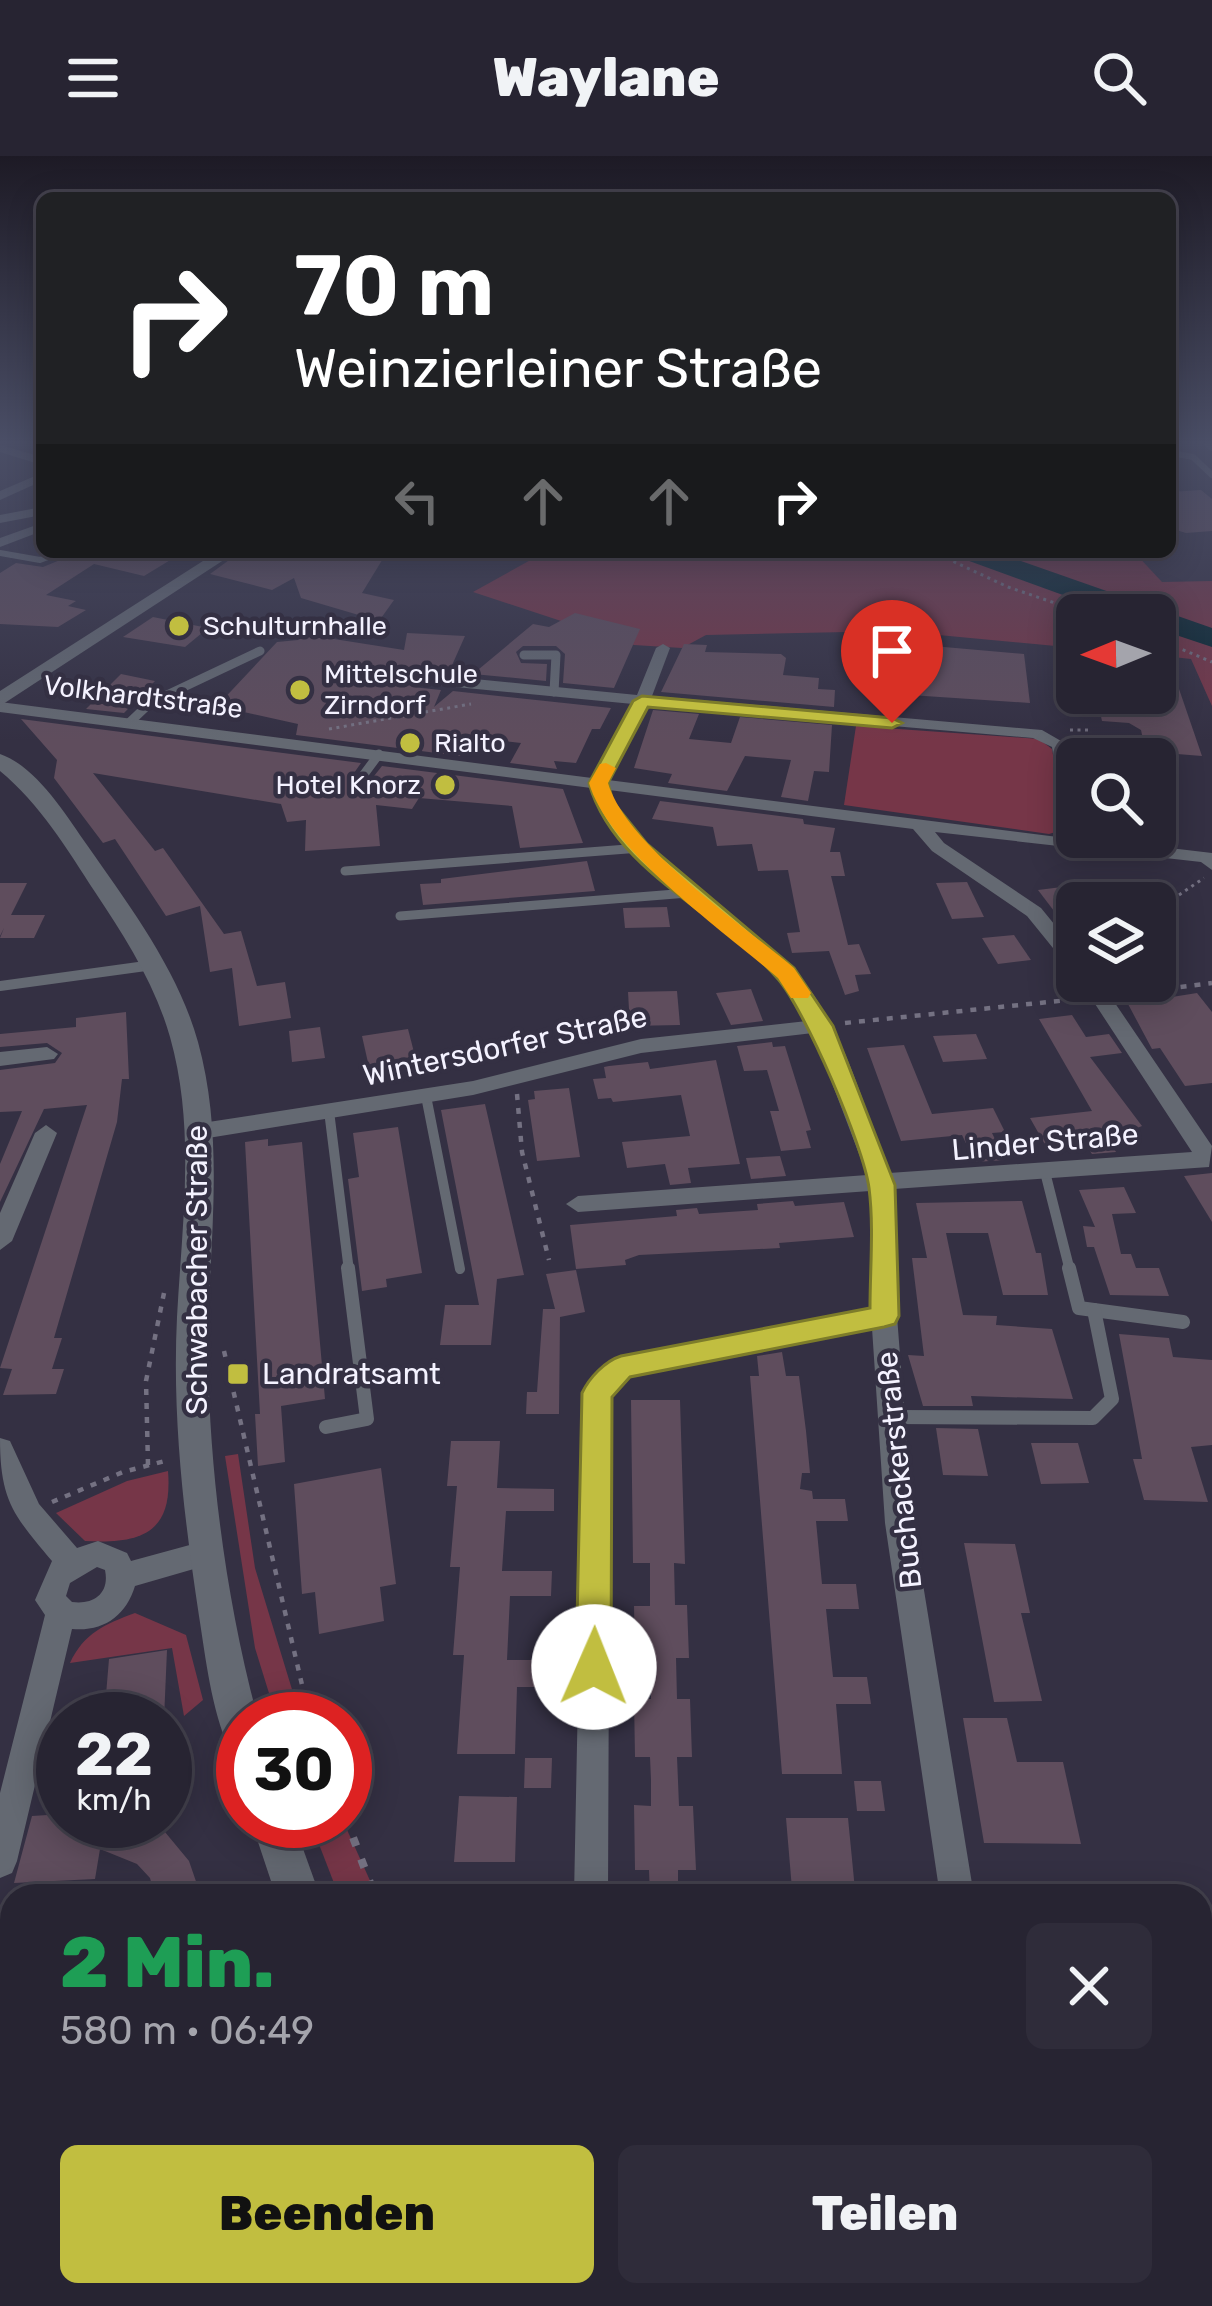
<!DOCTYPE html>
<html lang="de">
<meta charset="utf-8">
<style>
:root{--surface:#272432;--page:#2f2c3a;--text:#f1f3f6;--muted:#a4a4ac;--line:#43414d;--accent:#c1be40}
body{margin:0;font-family:Rubik,sans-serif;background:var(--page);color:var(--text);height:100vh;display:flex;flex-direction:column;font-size:45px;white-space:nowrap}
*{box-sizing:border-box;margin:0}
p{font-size:39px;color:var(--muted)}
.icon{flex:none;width:66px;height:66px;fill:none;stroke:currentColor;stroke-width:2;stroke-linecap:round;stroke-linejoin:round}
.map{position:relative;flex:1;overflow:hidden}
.drawer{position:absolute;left:0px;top:1728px;width:1212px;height:423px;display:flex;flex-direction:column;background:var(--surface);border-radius:36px 36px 0 0;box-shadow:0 6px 30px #0003,0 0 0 3px var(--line)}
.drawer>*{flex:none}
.guide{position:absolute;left:36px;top:36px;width:1140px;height:366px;border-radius:18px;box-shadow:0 6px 30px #0003,0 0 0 3px var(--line);background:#202124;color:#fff;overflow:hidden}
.needle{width:78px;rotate:269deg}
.fabs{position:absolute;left:1056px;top:438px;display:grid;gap:24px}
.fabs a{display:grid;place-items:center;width:120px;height:120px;border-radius:18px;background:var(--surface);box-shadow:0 6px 30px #0003,0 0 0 3px var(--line);font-size:60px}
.speed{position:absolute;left:36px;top:1536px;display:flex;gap:24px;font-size:60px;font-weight:700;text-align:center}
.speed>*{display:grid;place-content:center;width:156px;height:156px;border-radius:50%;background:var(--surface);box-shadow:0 6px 30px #0003,0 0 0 3px var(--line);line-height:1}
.speed small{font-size:30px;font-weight:400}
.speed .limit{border:18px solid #d22;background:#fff;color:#111}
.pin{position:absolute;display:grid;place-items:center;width:102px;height:102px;color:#fff;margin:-123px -51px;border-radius:50% 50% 50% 0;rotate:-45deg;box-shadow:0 0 12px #0007}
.pin .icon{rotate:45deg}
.me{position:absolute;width:132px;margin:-66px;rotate:1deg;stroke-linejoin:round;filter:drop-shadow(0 0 9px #0008)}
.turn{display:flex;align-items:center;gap:42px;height:252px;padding:0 60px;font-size:54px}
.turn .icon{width:156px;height:156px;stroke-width:2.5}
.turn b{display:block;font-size:84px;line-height:102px}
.lanes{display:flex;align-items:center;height:114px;padding:0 60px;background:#0003;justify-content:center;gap:60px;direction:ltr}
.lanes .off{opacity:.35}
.round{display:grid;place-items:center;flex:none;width:126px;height:126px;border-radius:18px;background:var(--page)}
.summary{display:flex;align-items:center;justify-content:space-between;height:204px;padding:0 60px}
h1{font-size:72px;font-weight:800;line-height:90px;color:#1e9e55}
.button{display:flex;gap:24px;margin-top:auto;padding:24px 60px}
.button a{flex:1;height:138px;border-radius:18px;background:var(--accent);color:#111;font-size:48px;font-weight:800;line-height:138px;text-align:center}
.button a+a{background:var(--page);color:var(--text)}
header{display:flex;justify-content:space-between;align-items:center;height:156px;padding:0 60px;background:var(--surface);font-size:54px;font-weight:800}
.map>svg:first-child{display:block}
</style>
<header><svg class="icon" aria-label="menu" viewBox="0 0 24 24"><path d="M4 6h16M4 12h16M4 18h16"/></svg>Waylane<svg class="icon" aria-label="search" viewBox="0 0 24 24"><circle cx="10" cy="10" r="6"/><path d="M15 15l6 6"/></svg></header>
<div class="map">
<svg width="1212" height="2150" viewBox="0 0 1212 2150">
<rect width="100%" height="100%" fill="#343043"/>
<g fill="#763648">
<polygon points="545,396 1134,396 1162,426 1212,425 1212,550 1191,503 1155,499 1155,459 1077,459 1077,492 896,475 706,479 682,492 634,489 473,436"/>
<polygon points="856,570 1039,583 1052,593 1065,673 1049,678 844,649"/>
<polygon points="238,1298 255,1412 301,1563 277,1563 255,1492 225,1300"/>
<path d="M168 1315C173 1377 142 1388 85 1385L56 1357 127 1325Z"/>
<path d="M135 1457 186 1479 203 1544 184 1560 172 1492 70 1507C84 1477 105 1468 135 1457Z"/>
<polygon points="310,1665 343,1665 377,1740 339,1740"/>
</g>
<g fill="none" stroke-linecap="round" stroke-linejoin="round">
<polygon fill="#072631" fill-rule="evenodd" points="957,396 995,396 1212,472 1212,491 1155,472 1155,459 1118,459 961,402"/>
</g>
<g fill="#5f4d5d">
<polygon points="1201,334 1212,343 1212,375 1186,377 1170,372 1170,336"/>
<polygon points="68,396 146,396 172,403 144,420 94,408 46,439 76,445 68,450 86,454 58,471 0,468 0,417 16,407 43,411 65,402"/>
<polygon points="240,396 387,396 362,437 394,444 379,465 301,442 294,422 272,434 210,418"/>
<polygon points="575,457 640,473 614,532 563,527 565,498 556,490 523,490 516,496 521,507 547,508 546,525 473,518 533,468 549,471"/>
<polygon points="153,461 208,472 185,491 123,481"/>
<polygon points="407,477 465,480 449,516 414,513 402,520 412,531 441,534 434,551 453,535 611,552 600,573 592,573 576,607 554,605 557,613 510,607 521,587 472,581 460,600 296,579 298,568 217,550 277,486 298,484 302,478 404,494"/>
<polygon points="684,488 707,489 705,496 781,498 786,502 783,519 819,522 818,533 835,534 834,551 661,536"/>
<polygon points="910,488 1024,498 1030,547 910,539"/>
<polygon points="121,518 155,525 124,557 86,553"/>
<polygon points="1155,529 1178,530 1202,600 1152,596 1151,589 1144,588 1141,574 1129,567 1102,565 1096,537 1155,537"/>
<polygon points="653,554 699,558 689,583 731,587 740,561 832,569 829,616 814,615 808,645 781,641 791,604 745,600 727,635 668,627 672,618 634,612"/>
<polygon points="21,563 361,607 347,627 354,638 362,635 382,610 563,633 583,687 520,692 512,650 419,642 412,653 376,649 380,690 305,695 306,664 287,666 281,648 93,617 155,695 163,692 224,778 241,775 257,830 285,826 291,862 239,870 232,812 210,816 200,750 166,760 115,683 103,687 54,622 57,604"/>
<polygon points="660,645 803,663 804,668 835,672 830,696 840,696 845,720 831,720 848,789 859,788 871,818 855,819 859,835 845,839 829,795 792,797 787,777 800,776 788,714 758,715 752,688 717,690 713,671 652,663"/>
<polygon points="587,705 595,735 423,749 420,728 441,727 441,723"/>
<polygon points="967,726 984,761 952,763 936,727"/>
<polygon points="0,727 27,727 11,759 45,759 34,782 0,782 4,772 0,780"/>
<polygon points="1070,730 1077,739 1077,752 1054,755 1038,734"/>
<polygon points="667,751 670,771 625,772 623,752"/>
<polygon points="1014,779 1031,804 998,808 982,782"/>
<polygon points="751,833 763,865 731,869 716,837"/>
<polygon points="677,835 680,869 630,870 628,836"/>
<polygon points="1197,837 1212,856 1212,927 1185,930 1160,892 1152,893 1128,848"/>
<polygon points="126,856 129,923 122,923 117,966 54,1182 62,1182 52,1213 64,1213 56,1238 3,1239 12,1213 0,1212 87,949 44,953 0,1046 0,1008 22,955 0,956 0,914 55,907 62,897 47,887 0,891 0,878 76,871 76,862"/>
<polygon points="1072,859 1086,881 1109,878 1122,897 1090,901 1142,970 1109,984 1116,996 1092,998 1085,988 1047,992 1030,962 1092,955 1039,863"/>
<polygon points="320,871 325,902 292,906 289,875"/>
<polygon points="408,873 416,904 369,911 362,880"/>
<polygon points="976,878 987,903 943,906 933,880"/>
<polygon points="772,886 773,891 785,890 811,974 806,975 811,992 781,995 770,955 779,955 767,914 744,915 737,890"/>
<polygon points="904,889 932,958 993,952 1005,976 992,977 1005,1004 975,1006 962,979 901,985 867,892"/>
<polygon points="716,904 740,1008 688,1012 691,1027 670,1029 665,1008 627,1012 622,986 690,980 681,939 613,946 611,942 598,943 593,923 606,922 604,911 609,910 648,906 650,913"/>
<polygon points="569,932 580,1001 537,1005 528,944 535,943 534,935"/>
<polygon points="485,948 524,1119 497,1123 491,1189 440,1189 445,1149 479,1149 441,954"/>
<polygon points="398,971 422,1117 386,1123 387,1131 362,1135 348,1023 359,1021 353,977"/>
<polygon points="268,983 268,990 302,986 325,1243 281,1250 285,1306 258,1310 255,1258 260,1258 245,986"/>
<polygon points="780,1000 786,1020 751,1023 746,1002"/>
<polygon points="1212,1017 1212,1066 1184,1020"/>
<polygon points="1124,1031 1136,1057 1112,1058 1121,1098 1131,1098 1136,1112 1159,1112 1169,1140 1110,1139 1094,1091 1087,1091 1083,1070 1095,1071 1079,1034"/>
<polygon points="793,1045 795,1050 844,1046 854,1081 779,1087 780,1092 639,1099 625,1104 626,1109 576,1113 570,1069 677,1060 676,1054 697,1052 699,1058 758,1054 757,1048"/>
<polygon points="1022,1045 1036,1097 1041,1097 1048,1139 1003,1139 988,1077 946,1077 963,1159 997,1160 996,1169 1052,1173 1073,1243 971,1240 973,1250 923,1250 908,1199 924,1200 912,1102 927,1102 916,1047"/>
<polygon points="576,1114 585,1156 560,1161 559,1258 526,1258 527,1236 537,1236 543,1153 555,1153 546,1118"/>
<polygon points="1119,1178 1169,1182 1173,1201 1212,1204 1212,1289 1191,1291 1208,1346 1144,1344 1133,1303 1142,1303"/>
<polygon points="782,1196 786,1220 799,1220 806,1275 810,1317 802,1317 800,1333 812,1335 813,1343 845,1343 848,1365 816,1365 822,1428 856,1428 859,1453 826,1453 833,1521 867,1521 871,1548 836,1548 842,1618 782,1618 750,1220 759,1220 757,1200"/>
<polygon points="631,1244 680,1244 685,1408 674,1407 675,1449 687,1449 689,1502 676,1502 677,1543 690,1543 692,1601 677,1601 678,1625 679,1650 693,1650 696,1714 678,1714 678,1740 650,1740 649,1714 635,1714 634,1649 651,1650 651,1624 650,1601 635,1601 634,1543 651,1543 651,1521 650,1502 635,1502 634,1450 650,1450 650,1407 633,1407"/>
<polygon points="936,1272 978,1273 988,1320 943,1319"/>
<polygon points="451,1285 500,1285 497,1332 554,1333 554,1355 506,1355 502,1415 552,1415 551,1440 510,1440 507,1504 550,1504 549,1531 517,1531 515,1598 457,1598 464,1499 453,1499 460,1411 450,1411 457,1330 447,1330"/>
<polygon points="1031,1287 1078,1287 1089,1327 1041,1328"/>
<polygon points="381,1312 396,1428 380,1431 384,1465 319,1478 315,1436 302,1438 294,1328"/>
<polygon points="964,1387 1015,1388 1030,1457 1021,1457 1042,1545 994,1546"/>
<polygon points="167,1494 164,1563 104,1563 109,1503"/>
<polygon points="963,1562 1007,1562 1017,1606 1063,1606 1081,1688 984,1687"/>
<polygon points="525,1602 552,1602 551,1632 524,1632"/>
<polygon points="854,1625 881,1625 885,1655 857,1655"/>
<polygon points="459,1640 517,1641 515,1706 454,1706"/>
<polygon points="63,1658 63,1665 147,1665 160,1670 189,1705 201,1740 155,1740 150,1722 137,1708 100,1693 95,1723 14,1727 32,1660"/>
<polygon points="786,1662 848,1662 855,1734 792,1733"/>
</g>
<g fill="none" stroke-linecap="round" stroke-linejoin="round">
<g stroke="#747182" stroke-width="3" stroke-dasharray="3 4.5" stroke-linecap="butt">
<polyline points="933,396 1008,431 1090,459"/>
<polyline points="1155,482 1212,506"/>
<polyline points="329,573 471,548"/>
<polyline points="1070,574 1088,574"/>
<polyline points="1179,739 1204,722"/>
</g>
<g stroke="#747182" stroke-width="4.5" stroke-dasharray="6 8" stroke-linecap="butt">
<polyline points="1125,838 1212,827"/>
<polyline points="845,867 1078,843"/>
<polyline points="517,938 522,996 549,1104"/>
<polyline points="224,1195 310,1563"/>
<polyline points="148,1309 146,1225 164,1137"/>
<polyline points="52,1346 123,1316 165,1305"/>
</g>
<g stroke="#747182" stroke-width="8" stroke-dasharray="9 14" stroke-linecap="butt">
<polyline points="345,1660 375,1740"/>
<polyline points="616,2139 623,2150"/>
</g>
<g stroke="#646972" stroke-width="6">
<polyline points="1203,284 1212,292"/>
<polyline points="1172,297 1193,301 1212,319"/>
<polyline points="0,397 40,404 61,396"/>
</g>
<g stroke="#646972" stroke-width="9">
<polyline points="524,499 556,499 554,536"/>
<polyline points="130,566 150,547 260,495"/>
<polyline points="356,629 379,598"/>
<polyline points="345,715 640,692"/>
<polyline points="400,760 688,737"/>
</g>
<g stroke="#646972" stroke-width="10">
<polyline points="0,830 153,809"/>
<polyline points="426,940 460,1113"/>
<polyline points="329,955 349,1115"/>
<polyline points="1045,1016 1070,1115"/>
</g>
<g stroke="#646972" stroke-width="14">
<polyline points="1069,1112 1079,1152 1183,1166"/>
<polyline points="893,1261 1093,1262 1112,1243 1094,1154"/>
<polyline points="326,1271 367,1263 348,1112"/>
</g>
<g fill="#646972" fill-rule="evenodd">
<polygon points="0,289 42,301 42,309 0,296"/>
<polygon points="1170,292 1176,295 1176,299 1170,300"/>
<polygon points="42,317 42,325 0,344 0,335"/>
<polygon points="42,351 42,359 0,367 0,359"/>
<polygon points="42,367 42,375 0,391 0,382"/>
<path d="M663 488 670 492 652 540 1042 574 1068 589 1077 642V681L1212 697V714L1201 706 935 676 944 687 1041 752 1077 796V815L1070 813 1027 760 932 695 913 673 609 634C628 696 745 763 791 811 843 865 863 950 889 1017L1192 996 1080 825H1100L1212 990 1209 1011 894 1033 897 1160 913 1367 974 1740H940L885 1367 872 1172 629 1220 610 1240 608 1740H574L584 1237 612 1204 621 1201 871 1153 870 1035 578 1056 566 1048 578 1040 867 1019 813 877 641 897 473 939 202 983 191 975 202 967 473 925 641 883 807 865C797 850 788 831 775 818 725 767 611 700 591 632L0 556V546L592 622 633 548 414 527 406 522 414 517 637 539 656 492ZM647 549 1033 582 1052 591 1066 682 608 624Z"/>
<polygon points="47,891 58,898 54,903 0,910 0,896"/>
<polygon points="46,969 57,977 12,1085 0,1094 0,1057 35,977"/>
<path d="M0 1282 10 1285 39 1348 77 1392 98 1385 127 1397 131 1405 208 1384 218 1388 223 1397 218 1406 135 1430C126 1460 103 1476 72 1473L17 1705 12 1717 0 1722V1637L45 1459 35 1444 52 1405C13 1359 0 1344 0 1282ZM97 1411 105 1414C110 1438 93 1449 72 1446L66 1440 70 1427Z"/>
<polygon points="12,1880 12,1918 0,1919 0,1881"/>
<polygon points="273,2139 313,2139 318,2150 276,2150"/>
<polygon points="999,2139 1039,2139 1042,2150 1000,2150"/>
</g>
<g fill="#646972" fill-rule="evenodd">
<polygon points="217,396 236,396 0,550 0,535"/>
<path d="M0 598C36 610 66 659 87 689 129 749 178 814 198 886 227 991 207 1096 208 1203 210 1322 227 1448 258 1563H243V1598L229 1593C211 1551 206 1504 199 1460 184 1361 172 1261 177 1161 182 1067 196 973 170 881 155 828 125 781 95 736 67 693 40 648 0 615Z"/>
<polygon points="251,1665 293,1665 320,1740 276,1740"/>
<polygon points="487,2139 540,2139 545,2150 492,2150"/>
</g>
</g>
<linearGradient id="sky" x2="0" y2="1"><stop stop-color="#1d1a25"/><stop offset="0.49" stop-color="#4a4e66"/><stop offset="1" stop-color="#4a4e66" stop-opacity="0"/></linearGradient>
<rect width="1212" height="585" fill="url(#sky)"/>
<path fill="#c1be40" stroke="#7d7c2a" stroke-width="3" d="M642 540 892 562 902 567 892 572 648 551 608 627 613 646 647 688 794 812 833 870 895 1029 899 1160 895 1168 884 1171 630 1221 612 1241 611 1511 606 1523 594 1528 581 1523 576 1511 582 1237C589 1222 605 1205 621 1200L870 1152C870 1113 874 1071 869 1032 864 991 805 854 778 823 722 757 614 716 589 627L633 545Z"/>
<path fill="#f59e0b" d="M606 607 616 612 608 627C626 689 743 769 794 812L811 837 808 842H791L778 822C724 775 608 694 589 627L600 608Z"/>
<g fill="#c1be40" stroke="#343043" stroke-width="4.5">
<circle cx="179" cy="470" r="12"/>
<circle cx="300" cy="534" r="12"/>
<circle cx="410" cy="587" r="12"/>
<circle cx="445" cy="629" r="12"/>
<rect x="226" y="1206" width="24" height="24" rx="6"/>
</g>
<g text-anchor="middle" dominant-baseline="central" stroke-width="9" stroke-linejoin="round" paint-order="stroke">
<g font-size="27" fill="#f4f2ff" stroke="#343043" text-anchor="start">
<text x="203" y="470">Schulturnhalle</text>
<text x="324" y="518">Mittelschule<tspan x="324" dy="31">Zirndorf</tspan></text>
<text x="434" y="587">Rialto</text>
<text x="421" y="629" text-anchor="end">Hotel Knorz</text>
</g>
<g font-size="27" fill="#f4f2ff" stroke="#343043">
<text transform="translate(143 541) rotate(7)">Volkhardtstraße</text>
</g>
<g font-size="30" fill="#f4f2ff" stroke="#343043">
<text transform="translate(505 890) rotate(-12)">Wintersdorfer Straße</text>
<text transform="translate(1045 986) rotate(-5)">Linder Straße</text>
<text transform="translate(197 1114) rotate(-90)">Schwabacher Straße</text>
<text transform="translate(899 1314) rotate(-96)">Buchackerstraße</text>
</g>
<g font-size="30" fill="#f4f2ff" stroke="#343043" text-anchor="start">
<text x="262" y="1218">Landratsamt</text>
</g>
</g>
</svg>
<div class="fabs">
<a><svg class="needle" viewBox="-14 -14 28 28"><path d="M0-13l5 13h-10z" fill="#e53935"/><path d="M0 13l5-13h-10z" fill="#a4a4ac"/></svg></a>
<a><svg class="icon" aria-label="search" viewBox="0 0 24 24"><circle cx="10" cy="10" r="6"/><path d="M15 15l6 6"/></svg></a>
<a><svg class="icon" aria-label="layers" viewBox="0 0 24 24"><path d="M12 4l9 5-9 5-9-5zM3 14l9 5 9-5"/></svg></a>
</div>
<div class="speed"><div>22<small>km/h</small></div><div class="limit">30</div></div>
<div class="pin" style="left:892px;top:567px;background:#d93025"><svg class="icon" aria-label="arrive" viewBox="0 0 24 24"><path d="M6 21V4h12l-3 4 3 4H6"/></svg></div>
<svg class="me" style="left:594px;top:1511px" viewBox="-20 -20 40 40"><circle r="19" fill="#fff"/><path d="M0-13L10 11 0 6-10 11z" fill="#c1be40"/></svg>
<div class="guide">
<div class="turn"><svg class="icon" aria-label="right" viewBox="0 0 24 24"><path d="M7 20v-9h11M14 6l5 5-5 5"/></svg><div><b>70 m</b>Weinzierleiner Straße</div></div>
<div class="lanes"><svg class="icon off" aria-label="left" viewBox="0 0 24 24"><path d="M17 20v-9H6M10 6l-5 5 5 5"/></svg><svg class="icon off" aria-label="ahead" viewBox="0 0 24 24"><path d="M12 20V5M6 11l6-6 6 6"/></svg><svg class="icon off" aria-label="ahead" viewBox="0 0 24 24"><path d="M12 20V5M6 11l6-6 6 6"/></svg><svg class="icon" aria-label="right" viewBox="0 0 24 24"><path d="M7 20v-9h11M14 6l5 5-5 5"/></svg></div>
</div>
<section class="drawer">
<div class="summary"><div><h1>2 Min.</h1><p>580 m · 06:49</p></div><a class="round"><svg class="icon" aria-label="close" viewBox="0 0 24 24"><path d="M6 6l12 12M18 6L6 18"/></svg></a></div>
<div class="button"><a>Beenden</a><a>Teilen</a></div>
</section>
</div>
